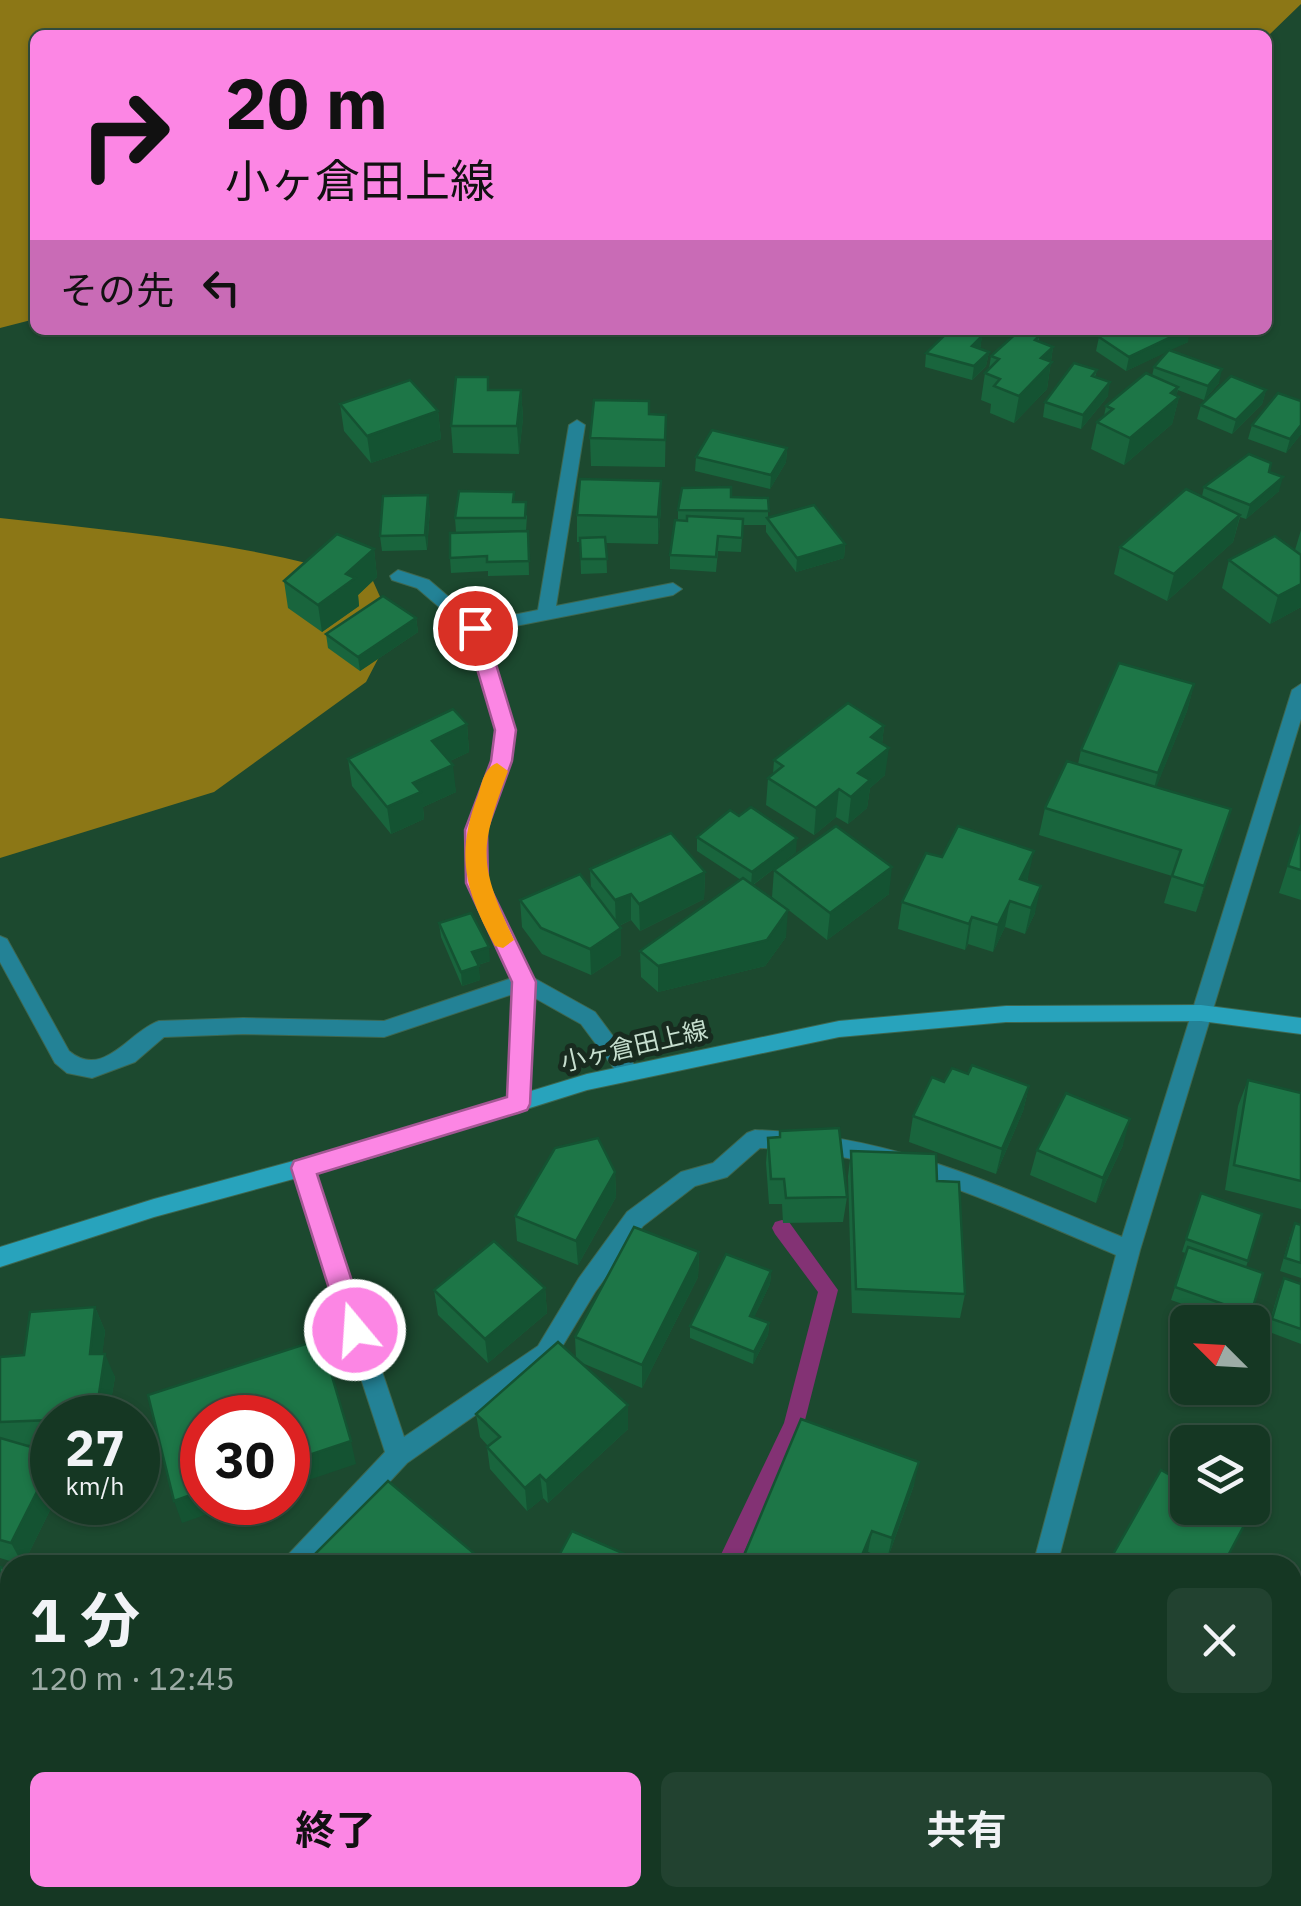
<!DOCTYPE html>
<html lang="ja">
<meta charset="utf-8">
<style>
:root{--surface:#153723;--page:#224230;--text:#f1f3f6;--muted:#9daca6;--line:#345141;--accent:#fc86e4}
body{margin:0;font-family:"IBM Plex Sans","Noto Sans JP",sans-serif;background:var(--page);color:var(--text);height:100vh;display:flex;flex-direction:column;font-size:38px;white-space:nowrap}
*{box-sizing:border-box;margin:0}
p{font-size:32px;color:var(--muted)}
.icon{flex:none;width:55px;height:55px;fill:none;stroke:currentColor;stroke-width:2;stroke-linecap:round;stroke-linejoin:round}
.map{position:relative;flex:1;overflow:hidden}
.side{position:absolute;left:0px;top:1555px;width:1302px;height:352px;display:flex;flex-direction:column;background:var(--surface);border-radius:30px 30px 0 0;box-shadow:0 2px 8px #0004,0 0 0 2px var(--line)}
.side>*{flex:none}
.guide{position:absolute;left:30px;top:30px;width:1242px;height:305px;border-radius:15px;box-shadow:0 2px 8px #0004,0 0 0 2px var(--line);background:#fc86e4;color:#111;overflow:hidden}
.needle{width:65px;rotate:294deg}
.tools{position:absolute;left:1170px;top:1305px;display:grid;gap:20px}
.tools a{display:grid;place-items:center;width:100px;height:100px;border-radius:15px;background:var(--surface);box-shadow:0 2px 8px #0004,0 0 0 2px var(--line);font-size:50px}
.speed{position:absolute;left:30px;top:1395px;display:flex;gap:20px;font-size:50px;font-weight:700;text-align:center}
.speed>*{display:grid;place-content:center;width:130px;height:130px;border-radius:50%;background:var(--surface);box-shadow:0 2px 8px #0004,0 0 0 2px var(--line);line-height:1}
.speed small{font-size:25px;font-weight:400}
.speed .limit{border:15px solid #d22;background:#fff;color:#111}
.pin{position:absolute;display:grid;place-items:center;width:85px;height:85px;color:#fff;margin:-42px;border:5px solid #fff;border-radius:50%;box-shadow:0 2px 10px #0007}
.me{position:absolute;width:110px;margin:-55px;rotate:342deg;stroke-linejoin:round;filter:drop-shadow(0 0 8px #0008)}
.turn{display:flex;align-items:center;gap:35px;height:210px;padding:0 30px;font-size:45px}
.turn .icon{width:130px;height:130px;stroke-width:2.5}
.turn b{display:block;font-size:70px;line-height:85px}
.then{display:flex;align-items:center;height:95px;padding:0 30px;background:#0003;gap:20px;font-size:38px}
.round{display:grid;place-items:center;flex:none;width:105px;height:105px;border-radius:15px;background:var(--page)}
.head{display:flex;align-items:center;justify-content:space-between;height:170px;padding:0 30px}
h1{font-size:60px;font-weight:700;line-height:75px}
.cta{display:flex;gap:20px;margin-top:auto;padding:20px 30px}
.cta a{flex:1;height:115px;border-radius:15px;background:var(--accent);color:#111;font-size:40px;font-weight:700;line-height:115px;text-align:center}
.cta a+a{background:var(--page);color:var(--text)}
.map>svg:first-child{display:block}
</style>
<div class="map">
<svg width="1301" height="1906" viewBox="0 0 1301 1906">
<rect width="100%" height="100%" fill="#1c492f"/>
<g fill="#8c7716">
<polygon points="0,0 1301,0 1301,4 1268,36 35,35 35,319 0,328"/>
<path d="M0 518C126 532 251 543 373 581L394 628 366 682 214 792 0 858Z"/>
</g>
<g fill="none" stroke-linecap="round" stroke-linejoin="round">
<g fill="#833274" fill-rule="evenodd">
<polygon points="782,1220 789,1222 838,1290 804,1424 738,1565 716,1565 784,1423 818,1292 775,1234 772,1228 775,1222"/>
<polygon points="684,1898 708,1898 709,1906 685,1906"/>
</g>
<g stroke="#3e674f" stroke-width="2">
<g id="minor">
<path d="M577 420 585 425 556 606 673 583 682 589 673 595 485 632 515 730 511 761 486 830 487 883 532 977 595 1012 636 1067 639 1073 636 1079H622L581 1024 533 997 529 1104 526 1110 518 1113 510 1110 507 1104 513 994 384 1037 243 1034 164 1037 135 1062 92 1078 67 1073 55 1063 0 962V936L7 939 69 1051C104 1080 129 1031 159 1021L243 1018 384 1021 512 978 467 883 466 830 493 761 497 730 467 631 417 588 392 580 390 576 398 570 429 580 478 622 538 610 569 425Z"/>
<path d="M1301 684V719L1140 1250 1057 1565H1033L1116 1255C998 1205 891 1152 760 1148L727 1177 695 1186 643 1226 595 1292 554 1360 407 1463 312 1565H283L286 1557 385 1452 292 1168 295 1162 303 1159 311 1162 314 1168 404 1437 538 1346 579 1278 627 1212 681 1172 713 1163 747 1133 755 1130C892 1134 998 1186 1122 1237L1292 690Z"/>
<polygon points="930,1898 958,1898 956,1906 928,1906"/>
</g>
</g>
<g stroke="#3e674f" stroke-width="2">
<polygon id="secondary" points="1201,1005 1301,1018 1301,1034 1201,1021 1006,1022 839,1037 587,1090 374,1157 154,1217 0,1267 0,1247 154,1199 374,1139 587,1074 839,1021 1006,1006"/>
</g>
<use href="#minor" fill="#238296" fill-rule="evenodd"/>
<use href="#secondary" fill="#28a3bc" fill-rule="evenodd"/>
</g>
<g fill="#19653d">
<polygon points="982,336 980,349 989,352 986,366 972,380 925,367 926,353"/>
<polygon points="1039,336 1039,341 1053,347 1047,389 1014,423 990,413 991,404 981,400 985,373 989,369 991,356"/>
<polygon points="1099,337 1188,342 1169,350 1219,383 1204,400 1178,390 1176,396 1179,397 1172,424 1124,465 1091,449 1097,422 1104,416 1106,406 1152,376 1154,367 1168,351 1126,371 1096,351"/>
<polygon points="1097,370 1095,377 1108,396 1081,429 1043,417 1045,402"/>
<polygon points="489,390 521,390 523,418 519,454 453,453 451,426"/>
<polygon points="1266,390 1262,404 1232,434 1197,419 1201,405"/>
<polygon points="340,404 438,411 441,439 371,463 344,431"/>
<polygon points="649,414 666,415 665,467 591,466 590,438"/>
<polygon points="1252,425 1301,434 1286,453 1248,439"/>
<polygon points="787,448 786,462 770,489 695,471 696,457"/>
<polygon points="1269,472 1279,491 1246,519 1240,517 1233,542 1167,601 1114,574 1120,547 1202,496 1204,487"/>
<polygon points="731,497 768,498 768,518 845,544 844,558 796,572 766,532 766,525 743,525 741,552 718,551 716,572 670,569 670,555 678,520 678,510"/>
<polygon points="514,502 527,516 526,531 528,531 529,575 488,576 488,571 451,573 450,558 495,532 456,532 455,518"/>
<polygon points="661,508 658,544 606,543 607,573 581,574 580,542 577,542 577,515"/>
<polygon points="430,509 427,550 382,551 380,536"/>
<polygon points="1301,530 1301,607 1270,624 1222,588 1229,560 1295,550"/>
<polygon points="374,549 377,577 358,595 359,606 322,632 288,608 284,581"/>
<polygon points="416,618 418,632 360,671 328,648 326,634"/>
<polygon points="1194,684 1187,711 1156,787 1222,837 1196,912 1164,903 1172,876 1039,835 1045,808 1078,764 1081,750"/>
<polygon points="467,724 469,752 450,761 456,792 423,807 424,819 391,834 352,786 348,759"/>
<polygon points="884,726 882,744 885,775 870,788 867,808 848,824 836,817 814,835 766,805 768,778 773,774 774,760"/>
<polygon points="1301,824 1301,900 1279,893"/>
<polygon points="697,837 796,852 753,885 786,937 765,966 658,992 641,977 640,951 741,880 697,851"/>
<polygon points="590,869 705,872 704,899 640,931 631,920 619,926 621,928 621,955 591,975 542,954 522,927 520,900 591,889"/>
<polygon points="774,870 889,894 827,940 772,897"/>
<polygon points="1028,878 1027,881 1035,913 1025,934 1005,927 993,952 968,944 965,950 898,929 902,902"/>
<polygon points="439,923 490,961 478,965 480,980 462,986 441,937"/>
<polygon points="968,1074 1029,1086 1023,1111 996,1174 909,1142 913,1116 944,1082"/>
<polygon points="1248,1080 1301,1093 1301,1209 1225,1190 1238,1106"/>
<polygon points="768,1138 847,1197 843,1222 783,1223 782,1204 769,1204 766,1163"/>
<polygon points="1123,1145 1096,1203 1030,1175 1037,1150"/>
<polygon points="851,1151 937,1181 965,1294 960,1318 852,1313 848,1176"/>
<polygon points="615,1172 616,1197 578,1265 517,1241 515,1216"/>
<polygon points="1201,1193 1248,1261 1246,1267 1251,1314 1247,1322 1234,1322 1171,1300 1186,1253 1182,1252"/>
<polygon points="1295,1223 1301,1225 1301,1278 1280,1271 1290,1236"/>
<polygon points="699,1252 698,1277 642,1388 582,1363 628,1429 548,1503 543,1498 527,1511 490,1469 487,1447 488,1446 480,1437 476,1414 576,1358 575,1337"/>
<polygon points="771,1271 770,1284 754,1317 769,1323 768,1335 753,1364 690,1338 690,1326"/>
<polygon points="1284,1278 1301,1284 1301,1344 1267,1331 1279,1290"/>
<polygon points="545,1288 547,1313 488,1363 438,1315 434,1290"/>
<polygon points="95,1307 105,1331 102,1354 115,1377 108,1418 52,1418 52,1444 24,1445 52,1502 54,1502 23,1565 0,1558 0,1357 24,1355"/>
<polygon points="914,1485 887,1560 868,1552 863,1565 740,1565"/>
<polygon points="1292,1717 1301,1721 1301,1852 1292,1849"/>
<polygon points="735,1898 766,1898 762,1906 753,1906"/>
<polygon points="992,1898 1191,1898 1211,1906 989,1906"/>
<polygon points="1216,1898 1286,1898 1284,1906 1214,1906"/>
</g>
<g fill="#145332">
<polygon points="1186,330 1190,330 1188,342 1126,371 1129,357"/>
<polygon points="982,336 980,350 972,346"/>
<polygon points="1053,347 1047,389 1014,423 1019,396 1041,358"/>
<polygon points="989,352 986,366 972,380 974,366"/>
<polygon points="1222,369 1219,383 1204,400 1208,386"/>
<polygon points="1110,382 1108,396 1081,429 1083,415"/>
<polygon points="1178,387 1176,400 1179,397 1172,424 1124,465 1130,438"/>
<polygon points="521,390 523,418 519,454 517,426"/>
<polygon points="1266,390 1262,404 1232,434 1236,420"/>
<polygon points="438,411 441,439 371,463 367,436"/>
<polygon points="1301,425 1301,434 1286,453 1290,439"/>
<polygon points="787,448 786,462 770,489 771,475"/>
<polygon points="1283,477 1279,491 1246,519 1250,505"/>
<polygon points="661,481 661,508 658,544 658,517"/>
<polygon points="428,495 430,509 427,550 425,535"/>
<polygon points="1240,515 1233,542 1167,601 1174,574"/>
<polygon points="845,544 844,558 796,572 797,558"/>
<polygon points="374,549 377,577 358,595 359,606 322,632 318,605 346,574"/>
<polygon points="1301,584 1301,607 1270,624 1278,596"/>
<polygon points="416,618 418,632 360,671 358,657"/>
<polygon points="1194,684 1187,711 1151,800 1158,773"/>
<polygon points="467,724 469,752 435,768 432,741"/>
<polygon points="884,726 881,754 871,737"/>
<polygon points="889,748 885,775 870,788 867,808 848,824 851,797 858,773"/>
<polygon points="453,765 456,792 423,807 424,819 391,834 387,807 413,783"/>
<polygon points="839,789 836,817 814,835 816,808"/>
<polygon points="1231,809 1222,837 1196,912 1204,886"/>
<polygon points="797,838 796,852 751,886 752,872"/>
<polygon points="1034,851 1028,878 1015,905 1020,879"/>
<polygon points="892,867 889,894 827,940 830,913"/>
<polygon points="705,872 704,899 640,931 639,904"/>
<polygon points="1041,886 1035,913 1025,934 1031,908"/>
<polygon points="631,894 631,920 616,927 615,900"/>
<polygon points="1010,901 1005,927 993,952 998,925"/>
<polygon points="788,910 786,937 765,966 658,992 658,966"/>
<polygon points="972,917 968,944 965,950 969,924"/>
<polygon points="621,928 621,955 591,975 590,949"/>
<polygon points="489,947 490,961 474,966 472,952"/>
<polygon points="479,966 480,980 462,986 461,972"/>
<polygon points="1029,1086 1023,1111 996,1174 1002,1149"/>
<polygon points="1130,1119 1123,1145 1096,1203 1103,1178"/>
<polygon points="615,1172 616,1197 578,1265 576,1241"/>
<polygon points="699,1252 698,1277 642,1388 642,1365"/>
<polygon points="771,1271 770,1284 749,1328 750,1316"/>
<polygon points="545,1288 547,1313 488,1363 485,1339"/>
<polygon points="95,1307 105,1331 100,1378 90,1354"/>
<polygon points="769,1323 768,1335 753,1364 754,1352"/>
<polygon points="105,1354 115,1377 108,1418 101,1418 97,1407"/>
<polygon points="628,1405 628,1429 548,1503 546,1481"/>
<polygon points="351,1441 356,1464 288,1487 288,1462"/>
<polygon points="52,1462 52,1502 54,1502 23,1565 11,1543"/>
<polygon points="919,1462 914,1485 887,1560 892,1538"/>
<polygon points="540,1475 543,1498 527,1511 525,1488"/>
<polygon points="202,1491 202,1502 242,1502 182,1523 174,1501"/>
<polygon points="872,1531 868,1552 863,1565 858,1565"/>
<polygon points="476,1555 477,1565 467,1565"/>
<polygon points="10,1570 10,1616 0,1636 0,1590"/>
<polygon points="139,1898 159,1898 155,1906 135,1906"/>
<polygon points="533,1898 542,1898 539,1906 529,1906"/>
</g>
<g fill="#1d7647" stroke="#145332" stroke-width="2.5">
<polygon points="950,330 966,330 982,336 972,346 989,352 974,366 926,353"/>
<polygon points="1020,330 1039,336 1035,340 1053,347 1041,358 1052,362 1019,396 994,386 1000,379 985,373 999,359 991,356"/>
<polygon points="1114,330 1186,330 1129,357 1099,337"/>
<polygon points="1169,350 1222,369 1208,386 1154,367"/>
<polygon points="1074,363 1097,370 1092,376 1110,382 1083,415 1045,402"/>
<polygon points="1146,373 1178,387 1171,393 1179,397 1130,438 1097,422 1113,409 1106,406"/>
<polygon points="1231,376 1266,390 1236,420 1201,405"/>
<polygon points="456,377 488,377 488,390 521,390 517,426 451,426"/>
<polygon points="410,380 438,411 367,436 340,404"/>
<polygon points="1278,393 1301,401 1301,425 1290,439 1252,425"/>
<polygon points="594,400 649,401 649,414 666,415 665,440 590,438"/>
<polygon points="712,430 787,448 771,475 696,457"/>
<polygon points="1249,454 1271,463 1269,472 1283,477 1250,505 1204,487"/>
<polygon points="580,479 661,481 658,517 577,515"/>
<polygon points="731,487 731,497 768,498 769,511 678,510 682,488"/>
<polygon points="1186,489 1240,515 1174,574 1120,547"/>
<polygon points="459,491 514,492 513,502 526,502 525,518 455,518"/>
<polygon points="428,495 425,535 380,536 383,496"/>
<polygon points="814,505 845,544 797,558 767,518"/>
<polygon points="687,516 743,519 742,538 718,536 716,557 670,555 675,520 687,521"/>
<polygon points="528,531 529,561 487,562 487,556 450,558 450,533"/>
<polygon points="337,534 374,549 346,574 355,578 318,605 284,581"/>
<polygon points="1275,536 1301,555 1301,584 1278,596 1229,560"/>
<polygon points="605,537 607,559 581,559 580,538"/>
<polygon points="383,596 416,618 358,657 326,634"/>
<polygon points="1119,663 1194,684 1158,773 1081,750"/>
<polygon points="848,703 884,726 871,737 889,748 858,773 870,780 851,797 839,789 816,808 768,778 783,766 774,760"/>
<polygon points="453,709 467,724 432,741 453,765 413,783 421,792 387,807 348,759"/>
<polygon points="1067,761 1231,809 1204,886 1172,876 1181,850 1045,808"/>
<polygon points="751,807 797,838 752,872 697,837 730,810 739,816"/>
<polygon points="1301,825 1301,870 1288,866"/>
<polygon points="836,826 892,867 830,913 774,870"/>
<polygon points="958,826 1034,851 1020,879 1041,886 1031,908 1010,901 998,925 972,917 969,924 902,902 926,853 942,857"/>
<polygon points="671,833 705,872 639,904 631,894 615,900 590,869"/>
<polygon points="580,874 621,928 590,949 541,928 520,900"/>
<polygon points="743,878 788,910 767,940 658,966 640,951"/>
<polygon points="471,913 489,947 472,952 479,966 461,972 439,923"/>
<polygon points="972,1065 1029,1086 1002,1149 913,1116 932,1077 944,1082 952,1068 968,1074"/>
<polygon points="1248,1080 1301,1093 1301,1181 1234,1165"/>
<polygon points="1066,1093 1130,1119 1103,1178 1037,1150"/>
<polygon points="839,1128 847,1197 786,1198 784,1179 771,1179 768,1138 780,1137 780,1131"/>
<polygon points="598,1138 615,1172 576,1241 515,1216 555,1148"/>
<polygon points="851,1151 936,1154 937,1181 959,1182 965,1294 856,1289"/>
<polygon points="1201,1193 1262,1214 1248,1261 1186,1239"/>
<polygon points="1295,1223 1301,1225 1301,1263 1285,1258"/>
<polygon points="634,1227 699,1252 642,1365 575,1337"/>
<polygon points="494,1241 545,1288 485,1339 434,1290"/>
<polygon points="1188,1247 1263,1273 1251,1314 1175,1287"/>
<polygon points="726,1254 771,1271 750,1316 769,1323 754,1352 690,1326"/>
<polygon points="1284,1278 1301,1284 1301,1329 1272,1319"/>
<polygon points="95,1307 90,1354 105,1354 97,1407 72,1407 70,1418 52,1418 52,1420 0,1422 0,1357 24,1355 30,1312"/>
<polygon points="321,1339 351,1441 288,1462 288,1418 202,1418 202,1491 174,1501 148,1395"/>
<polygon points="558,1342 628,1405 546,1481 540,1475 525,1488 487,1447 500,1437 476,1414"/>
<polygon points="801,1419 919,1462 892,1538 872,1531 858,1565 740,1565"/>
<polygon points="0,1438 52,1453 52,1462 11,1543 0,1540"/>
<polygon points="1161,1470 1188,1485 1188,1508 1226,1508 1247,1520 1223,1565 1107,1565"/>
<polygon points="388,1481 476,1555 467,1565 304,1565"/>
<polygon points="572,1531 650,1565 554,1565"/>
<polygon points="0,1567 10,1570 0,1590"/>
<polygon points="1292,1717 1301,1721 1301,1819 1292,1816"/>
<polygon points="75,1898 139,1898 135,1906 71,1906"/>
<polygon points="236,1898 383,1898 390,1902 391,1906 235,1906"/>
<polygon points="425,1898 533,1898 529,1906 421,1906"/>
<polygon points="1014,1898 1191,1898 1211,1906 1033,1906"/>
<polygon points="1220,1898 1286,1898 1284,1906 1232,1906 1220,1901"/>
</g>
<polygon fill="#fc86e4" stroke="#a45794" stroke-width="2.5" points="475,621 485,628 516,730 512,761 487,830 488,883 536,982 530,1104 527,1110 518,1113 317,1174 368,1330 364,1339 355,1342 346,1339 342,1330 291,1168 294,1161 507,1097 512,982 466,883 465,830 491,761 495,730 465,628"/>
<path fill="#f59e0b" d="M497 763 508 771C479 850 478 863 514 940L503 948 495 946C465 891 455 855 478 795 482 783 484 768 497 763Z"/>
<g text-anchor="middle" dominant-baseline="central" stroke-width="10" stroke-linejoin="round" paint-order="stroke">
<g font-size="25" fill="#c6dece" stroke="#182b1f">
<text transform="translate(634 1045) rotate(-13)">小ヶ倉田上線</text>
</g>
</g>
</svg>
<div class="tools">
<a><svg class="needle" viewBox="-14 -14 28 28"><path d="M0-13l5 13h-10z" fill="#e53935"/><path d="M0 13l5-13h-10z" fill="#9daca6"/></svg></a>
<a><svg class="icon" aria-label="layers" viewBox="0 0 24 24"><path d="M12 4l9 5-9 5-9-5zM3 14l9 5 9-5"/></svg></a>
</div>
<div class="speed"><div>27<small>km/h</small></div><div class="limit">30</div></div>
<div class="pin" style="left:475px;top:628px;background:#d93025"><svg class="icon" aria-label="arrive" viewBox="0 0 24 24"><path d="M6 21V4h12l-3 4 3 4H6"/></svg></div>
<svg class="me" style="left:355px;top:1330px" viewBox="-20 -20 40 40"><circle r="17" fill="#fc86e4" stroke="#fff" stroke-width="3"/><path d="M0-11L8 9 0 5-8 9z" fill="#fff"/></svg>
<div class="guide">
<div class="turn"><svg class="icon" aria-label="right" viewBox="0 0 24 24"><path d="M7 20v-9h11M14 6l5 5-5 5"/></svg><div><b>20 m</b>小ヶ倉田上線</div></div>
<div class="then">その先<svg class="icon" aria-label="left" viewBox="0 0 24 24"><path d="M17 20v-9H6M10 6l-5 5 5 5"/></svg></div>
</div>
<section class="side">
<div class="head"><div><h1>1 分</h1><p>120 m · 12:45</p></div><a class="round"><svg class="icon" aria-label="close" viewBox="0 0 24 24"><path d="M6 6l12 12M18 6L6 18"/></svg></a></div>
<div class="cta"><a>終了</a><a>共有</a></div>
</section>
</div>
